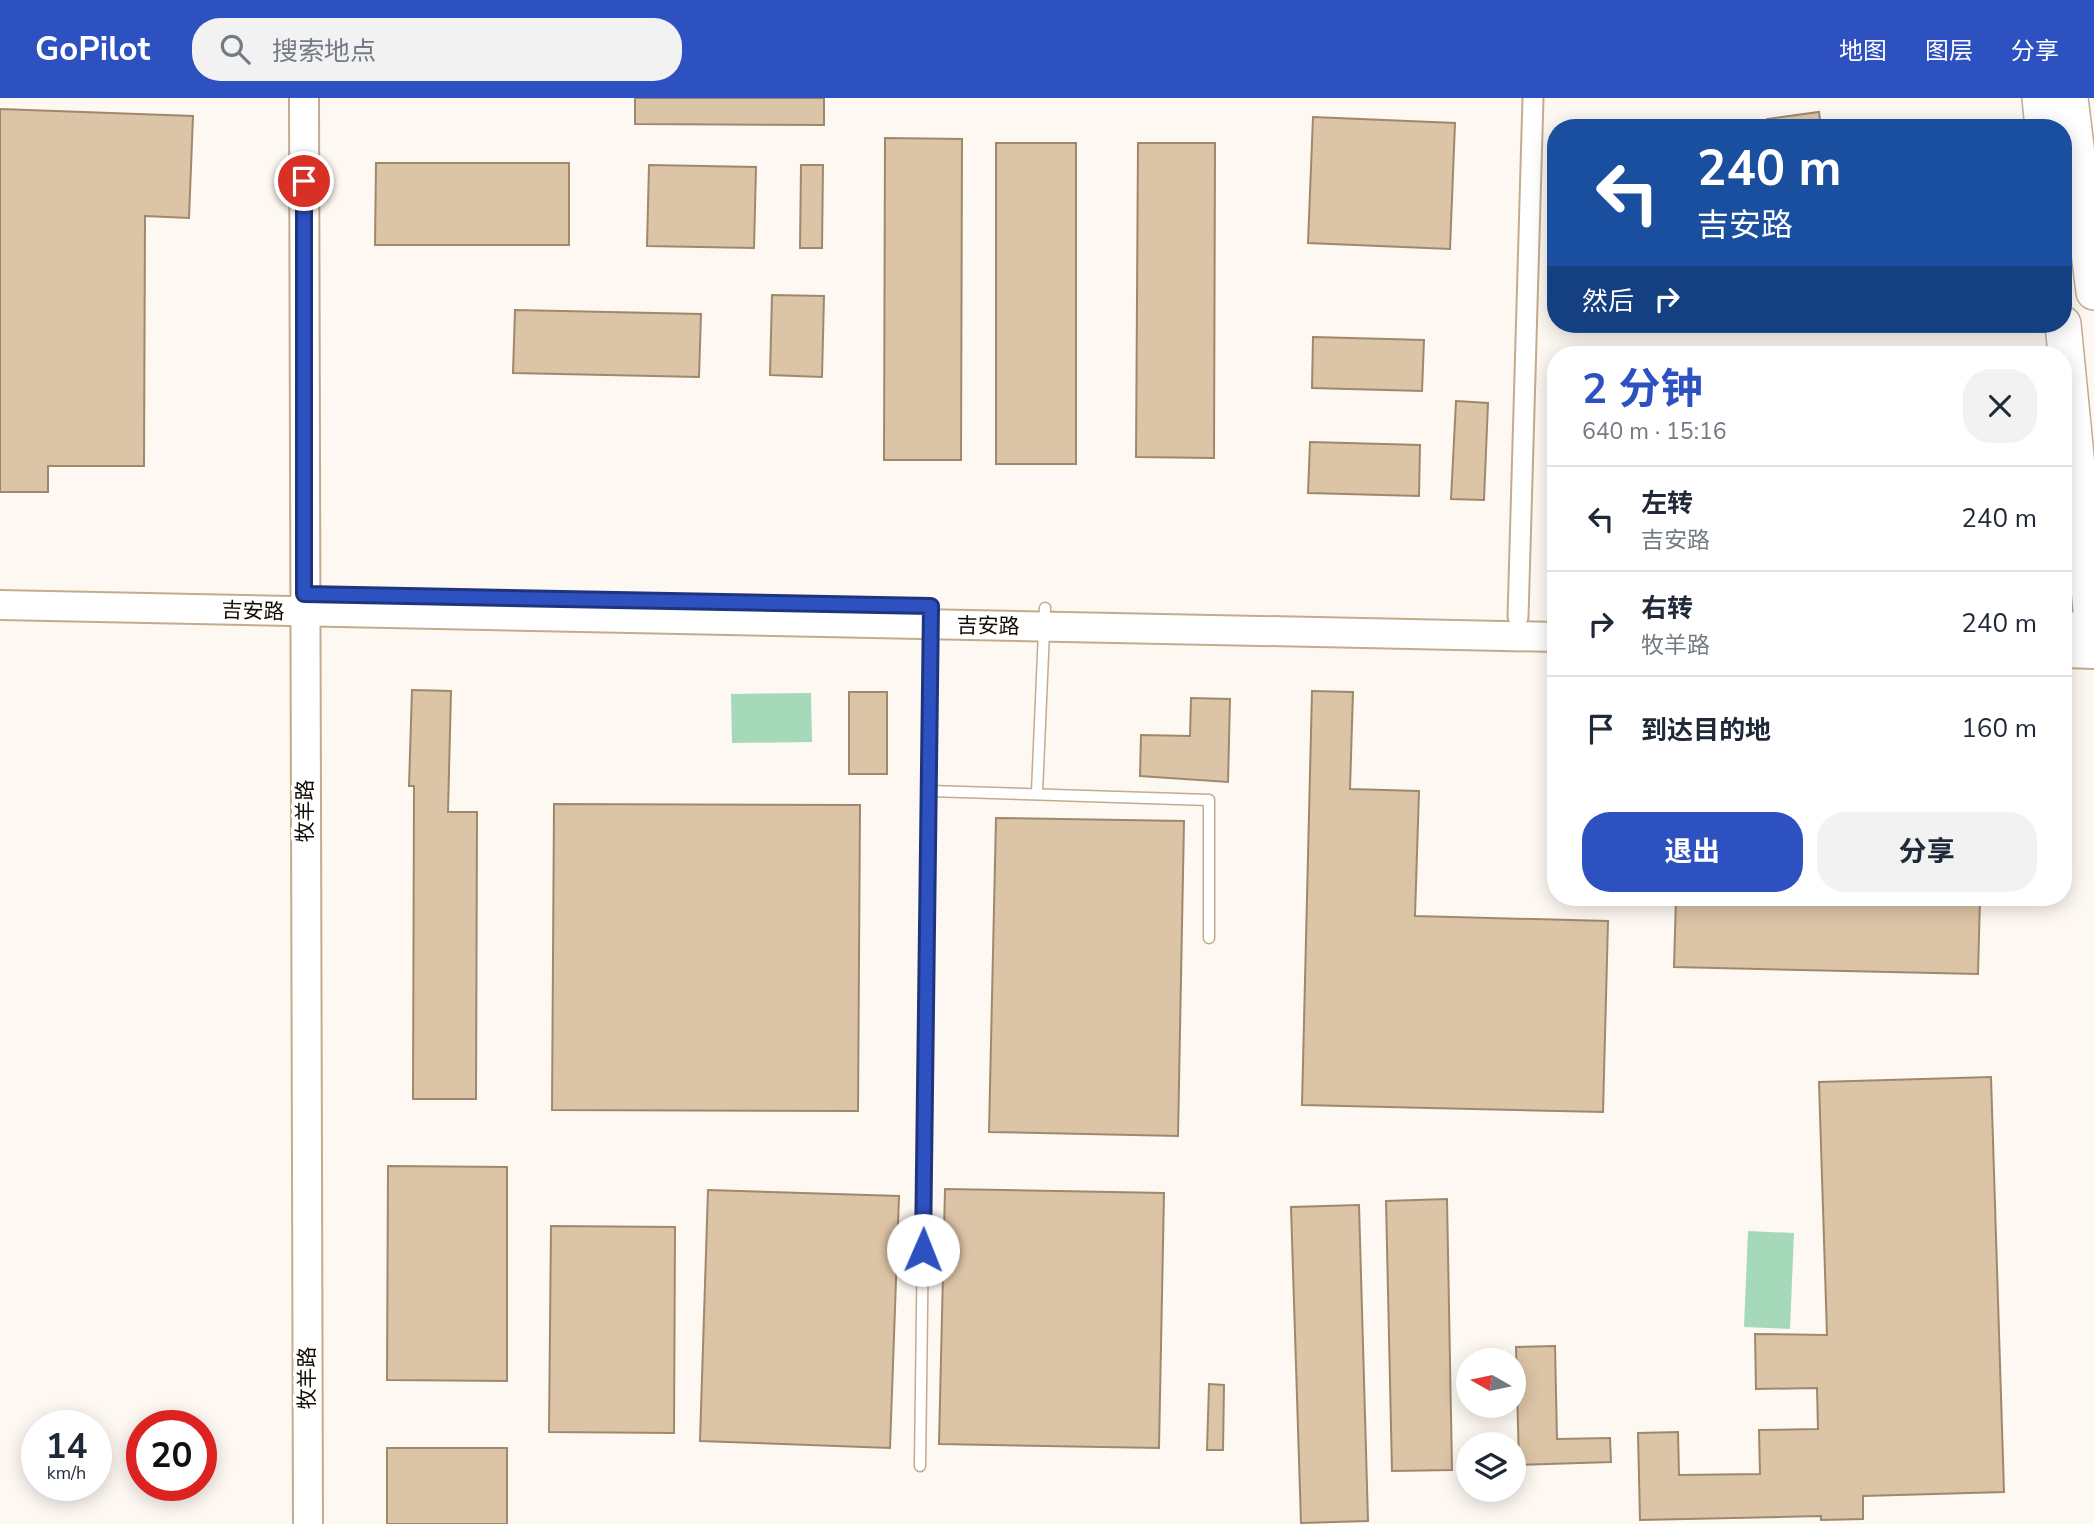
<!DOCTYPE html>
<html lang="zh">
<meta charset="utf-8">
<style>
:root{--surface:#fff;--page:#f2f2f3;--text:#1f2937;--muted:#747a83;--line:#e0e1e3;--accent:#2e51c1}
body{margin:0;font-family:"Nunito Sans","Noto Sans SC",sans-serif;background:var(--page);color:var(--text);height:100vh;display:flex;flex-direction:column;font-size:26px;white-space:nowrap}
*{box-sizing:border-box;margin:0}
p{font-size:23px;color:var(--muted)}
.icon{flex:none;width:38px;height:38px;fill:none;stroke:currentColor;stroke-width:2;stroke-linecap:round;stroke-linejoin:round}
.map{position:relative;flex:1;overflow:hidden}
.drawer{position:absolute;left:1547px;top:248px;width:525px;height:560px;display:flex;flex-direction:column;background:var(--surface);border-radius:28px;box-shadow:0 4px 18px #0003}
.drawer>*{flex:none}
.hud{position:absolute;left:1547px;top:21px;width:525px;height:214px;border-radius:28px;box-shadow:0 4px 18px #0003;background:#1a4fa0;color:#fff;overflow:hidden}
.needle{width:46px;rotate:279deg}
.controls{position:absolute;left:1456px;top:1250px;display:grid;gap:14px}
.controls a{display:grid;place-items:center;width:70px;height:70px;border-radius:50%;background:var(--surface);box-shadow:0 4px 18px #0003;font-size:35px}
.speed{position:absolute;left:21px;top:1312px;display:flex;gap:14px;font-size:35px;font-weight:700;text-align:center}
.speed>*{display:grid;place-content:center;width:91px;height:91px;border-radius:50%;background:var(--surface);box-shadow:0 4px 18px #0003;line-height:1}
.speed small{font-size:18px;font-weight:400}
.speed .limit{border:10px solid #d22;background:#fff;color:#111}
.pin{position:absolute;display:grid;place-items:center;width:60px;height:60px;color:#fff;margin:-30px;border:4px solid #fff;border-radius:50%;box-shadow:0 2px 7px #0007}
.me{position:absolute;width:77px;margin:-38px;rotate:1deg;stroke-linejoin:round;filter:drop-shadow(0 0 5px #0008)}
.turn{display:flex;align-items:center;gap:24px;height:147px;padding:0 35px;font-size:32px}
.turn .icon{width:91px;height:91px;stroke-width:2.5}
.turn b{display:block;font-size:49px;line-height:60px}
.then{display:flex;align-items:center;height:66px;padding:0 35px;background:#0003;gap:14px;font-size:26px}
.round{display:grid;place-items:center;flex:none;width:74px;height:74px;border-radius:28px;background:var(--page)}
.summary{display:flex;align-items:center;justify-content:space-between;height:119px;padding:0 35px}
h1{font-size:42px;font-weight:700;line-height:52px;color:var(--accent)}
.action{display:flex;gap:14px;margin-top:auto;padding:14px 35px}
.action a{flex:1;height:80px;border-radius:28px;background:var(--accent);color:#fff;font-size:28px;font-weight:700;line-height:80px;text-align:center}
.action a+a{background:var(--page);color:var(--text)}
ul{padding:0;list-style:none}
li{display:flex;align-items:center;gap:21px;height:105px;padding:0 35px;border-top:2px solid var(--line)}
li div{flex:1}
li b{display:block;font-size:26px}
li em{font-style:normal}
header{display:flex;align-items:center;gap:42px;box-sizing:border-box;height:98px;padding:0 35px;background:var(--accent);color:#fff}
header strong{font-size:33px}
nav{display:flex;gap:38px;margin-inline-start:auto;font-size:24px}
.search{width:490px;height:63px;background:var(--page);display:flex;align-items:center;gap:18px;box-sizing:border-box;padding:0 24px;border-radius:28px;color:var(--muted);font-size:26px}
.map>svg:first-child{display:block}
</style>
<header>
<strong>GoPilot</strong>
<div class="search"><svg class="icon" aria-label="search" viewBox="0 0 24 24"><circle cx="10" cy="10" r="6"/><path d="M15 15l6 6"/></svg>搜索地点</div>
<nav><a>地图</a><a>图层</a><a>分享</a></nav>
</header>
<div class="map">
<svg width="2094" height="1426" viewBox="0 0 2094 1426">
<rect width="100%" height="100%" fill="#fdf8f2"/>
<g fill="#a6d9ba">
<polygon points="811,595 812,644 732,645 731,596"/>
<polygon points="1748,1133 1794,1135 1790,1231 1744,1229"/>
</g>
<g fill="#dcc4a6" stroke="#9f886c" stroke-width="2">
<polygon points="635,0 824,0 824,27 635,26"/>
<polygon points="0,11 193,18 189,120 145,118 144,368 48,368 48,394 0,394"/>
<polygon points="1819,14 1821,30 1767,30 1767,21"/>
<polygon points="1313,19 1455,25 1450,151 1308,145"/>
<polygon points="885,40 962,41 961,362 884,362"/>
<rect x="996" y="45" width="80" height="321"/>
<polygon points="1138,45 1215,45 1214,360 1136,359"/>
<polygon points="376,65 569,65 569,147 375,147"/>
<polygon points="649,67 756,69 754,150 647,148"/>
<polygon points="801,67 823,67 822,150 800,150"/>
<polygon points="772,197 824,198 822,279 770,277"/>
<polygon points="515,212 701,216 699,279 513,275"/>
<polygon points="1313,239 1424,242 1422,293 1312,290"/>
<polygon points="1456,303 1488,305 1484,402 1451,401"/>
<polygon points="1310,344 1420,347 1419,398 1308,395"/>
<polygon points="412,592 451,593 448,714 477,714 476,1001 413,1001 414,688 409,688"/>
<polygon points="1312,593 1353,594 1350,691 1419,693 1415,818 1608,823 1603,1014 1302,1007"/>
<rect x="849" y="594" width="38" height="82"/>
<polygon points="1191,600 1230,601 1228,684 1140,678 1141,637 1190,638"/>
<polygon points="554,706 860,707 858,1013 552,1012"/>
<polygon points="996,720 1184,723 1178,1038 989,1034"/>
<polygon points="1676,800 1980,800 1978,876 1674,869"/>
<polygon points="1991,979 2004,1394 1863,1398 1863,1421 1821,1422 1821,1418 1640,1422 1638,1335 1678,1334 1679,1377 1760,1376 1759,1332 1818,1331 1817,1290 1756,1291 1755,1236 1827,1237 1819,984"/>
<polygon points="388,1068 507,1069 507,1283 387,1282"/>
<polygon points="945,1091 1164,1095 1159,1350 939,1346"/>
<polygon points="708,1092 899,1098 890,1350 700,1343"/>
<polygon points="1447,1101 1452,1372 1392,1373 1386,1103"/>
<polygon points="1359,1107 1368,1423 1301,1425 1291,1109"/>
<polygon points="551,1128 675,1129 674,1335 549,1334"/>
<polygon points="1555,1248 1557,1341 1610,1340 1611,1364 1519,1367 1516,1249"/>
<polygon points="1209,1286 1224,1287 1223,1352 1207,1352"/>
<rect x="387" y="1350" width="120" height="76"/>
</g>
<g fill="none" stroke-linecap="round" stroke-linejoin="round">
<g stroke="#c3ab8e" stroke-width="13">
<g id="lane">
<polyline points="929,693 1209,702 1209,840"/>
<polyline points="1037,694 1045,510"/>
<polyline points="920,1368 931,508"/>
</g>
</g>
<g stroke="#c3ab8e" stroke-width="23">
<polyline id="street" points="1518,519 1533,0"/>
</g>
<g stroke="#c3ab8e" stroke-width="32">
<g id="secondary">
<polyline points="304,0 308,1426"/>
<polyline points="0,507 1556,539"/>
<polyline points="2063,528 2094,529"/>
<polyline points="2063,555 2094,556"/>
</g>
</g>
<g stroke="#c3ab8e" stroke-width="38">
<g id="highway">
<polyline points="2040,0 2043,30"/>
<polyline points="2070,0 2094,194"/>
<polyline points="2063,226 2094,541"/>
</g>
</g>
<use href="#lane" stroke="#fff" stroke-width="10"/>
<use href="#street" stroke="#fff" stroke-width="19"/>
<use href="#secondary" stroke="#fff" stroke-width="28"/>
<use href="#highway" stroke="#fff" stroke-width="35"/>
</g>
<g fill="none" stroke-linecap="round" stroke-linejoin="round">
<g stroke="#1e357d" stroke-width="18">
<polyline id="route" points="304,83 304,496 931,508 923,1152"/>
</g>
<use href="#route" stroke="#2e51c1" stroke-width="12"/>
</g>
<g text-anchor="middle" dominant-baseline="central" stroke-width="7" stroke-linejoin="round" paint-order="stroke">
<g font-size="21" fill="#130b03" stroke="#fff">
<text transform="translate(253 513) rotate(2)">吉安路</text>
<text transform="translate(988 528) rotate(1)">吉安路</text>
<text transform="translate(305 713) rotate(-90)">牧羊路</text>
<text transform="translate(307 1280) rotate(-90)">牧羊路</text>
</g>
</g>
</svg>
<div class="controls">
<a><svg class="needle" viewBox="-14 -14 28 28"><path d="M0-13l5 13h-10z" fill="#e53935"/><path d="M0 13l5-13h-10z" fill="#747a83"/></svg></a>
<a><svg class="icon" aria-label="layers" viewBox="0 0 24 24"><path d="M12 4l9 5-9 5-9-5zM3 14l9 5 9-5"/></svg></a>
</div>
<div class="speed"><div>14<small>km/h</small></div><div class="limit">20</div></div>
<div class="pin" style="left:304px;top:83px;background:#d93025"><svg class="icon" aria-label="arrive" viewBox="0 0 24 24"><path d="M6 21V4h12l-3 4 3 4H6"/></svg></div>
<svg class="me" style="left:923px;top:1152px" viewBox="-20 -20 40 40"><circle r="19" fill="#fff"/><path d="M0-13L10 11 0 6-10 11z" fill="#2e51c1"/></svg>
<div class="hud">
<div class="turn"><svg class="icon" aria-label="left" viewBox="0 0 24 24"><path d="M17 20v-9H6M10 6l-5 5 5 5"/></svg><div><b>240 m</b>吉安路</div></div>
<div class="then">然后<svg class="icon" aria-label="right" viewBox="0 0 24 24"><path d="M7 20v-9h11M14 6l5 5-5 5"/></svg></div>
</div>
<section class="drawer">
<div class="summary"><div><h1>2 分钟</h1><p>640 m · 15:16</p></div><a class="round"><svg class="icon" aria-label="close" viewBox="0 0 24 24"><path d="M6 6l12 12M18 6L6 18"/></svg></a></div>
<ul>
<li><svg class="icon" aria-label="left" viewBox="0 0 24 24"><path d="M17 20v-9H6M10 6l-5 5 5 5"/></svg><div><b>左转</b><p>吉安路</p></div><em>240 m</em></li>
<li><svg class="icon" aria-label="right" viewBox="0 0 24 24"><path d="M7 20v-9h11M14 6l5 5-5 5"/></svg><div><b>右转</b><p>牧羊路</p></div><em>240 m</em></li>
<li><svg class="icon" aria-label="arrive" viewBox="0 0 24 24"><path d="M6 21V4h12l-3 4 3 4H6"/></svg><div><b>到达目的地</b></div><em>160 m</em></li>
</ul>
<div class="action"><a>退出</a><a>分享</a></div>
</section>
</div>
